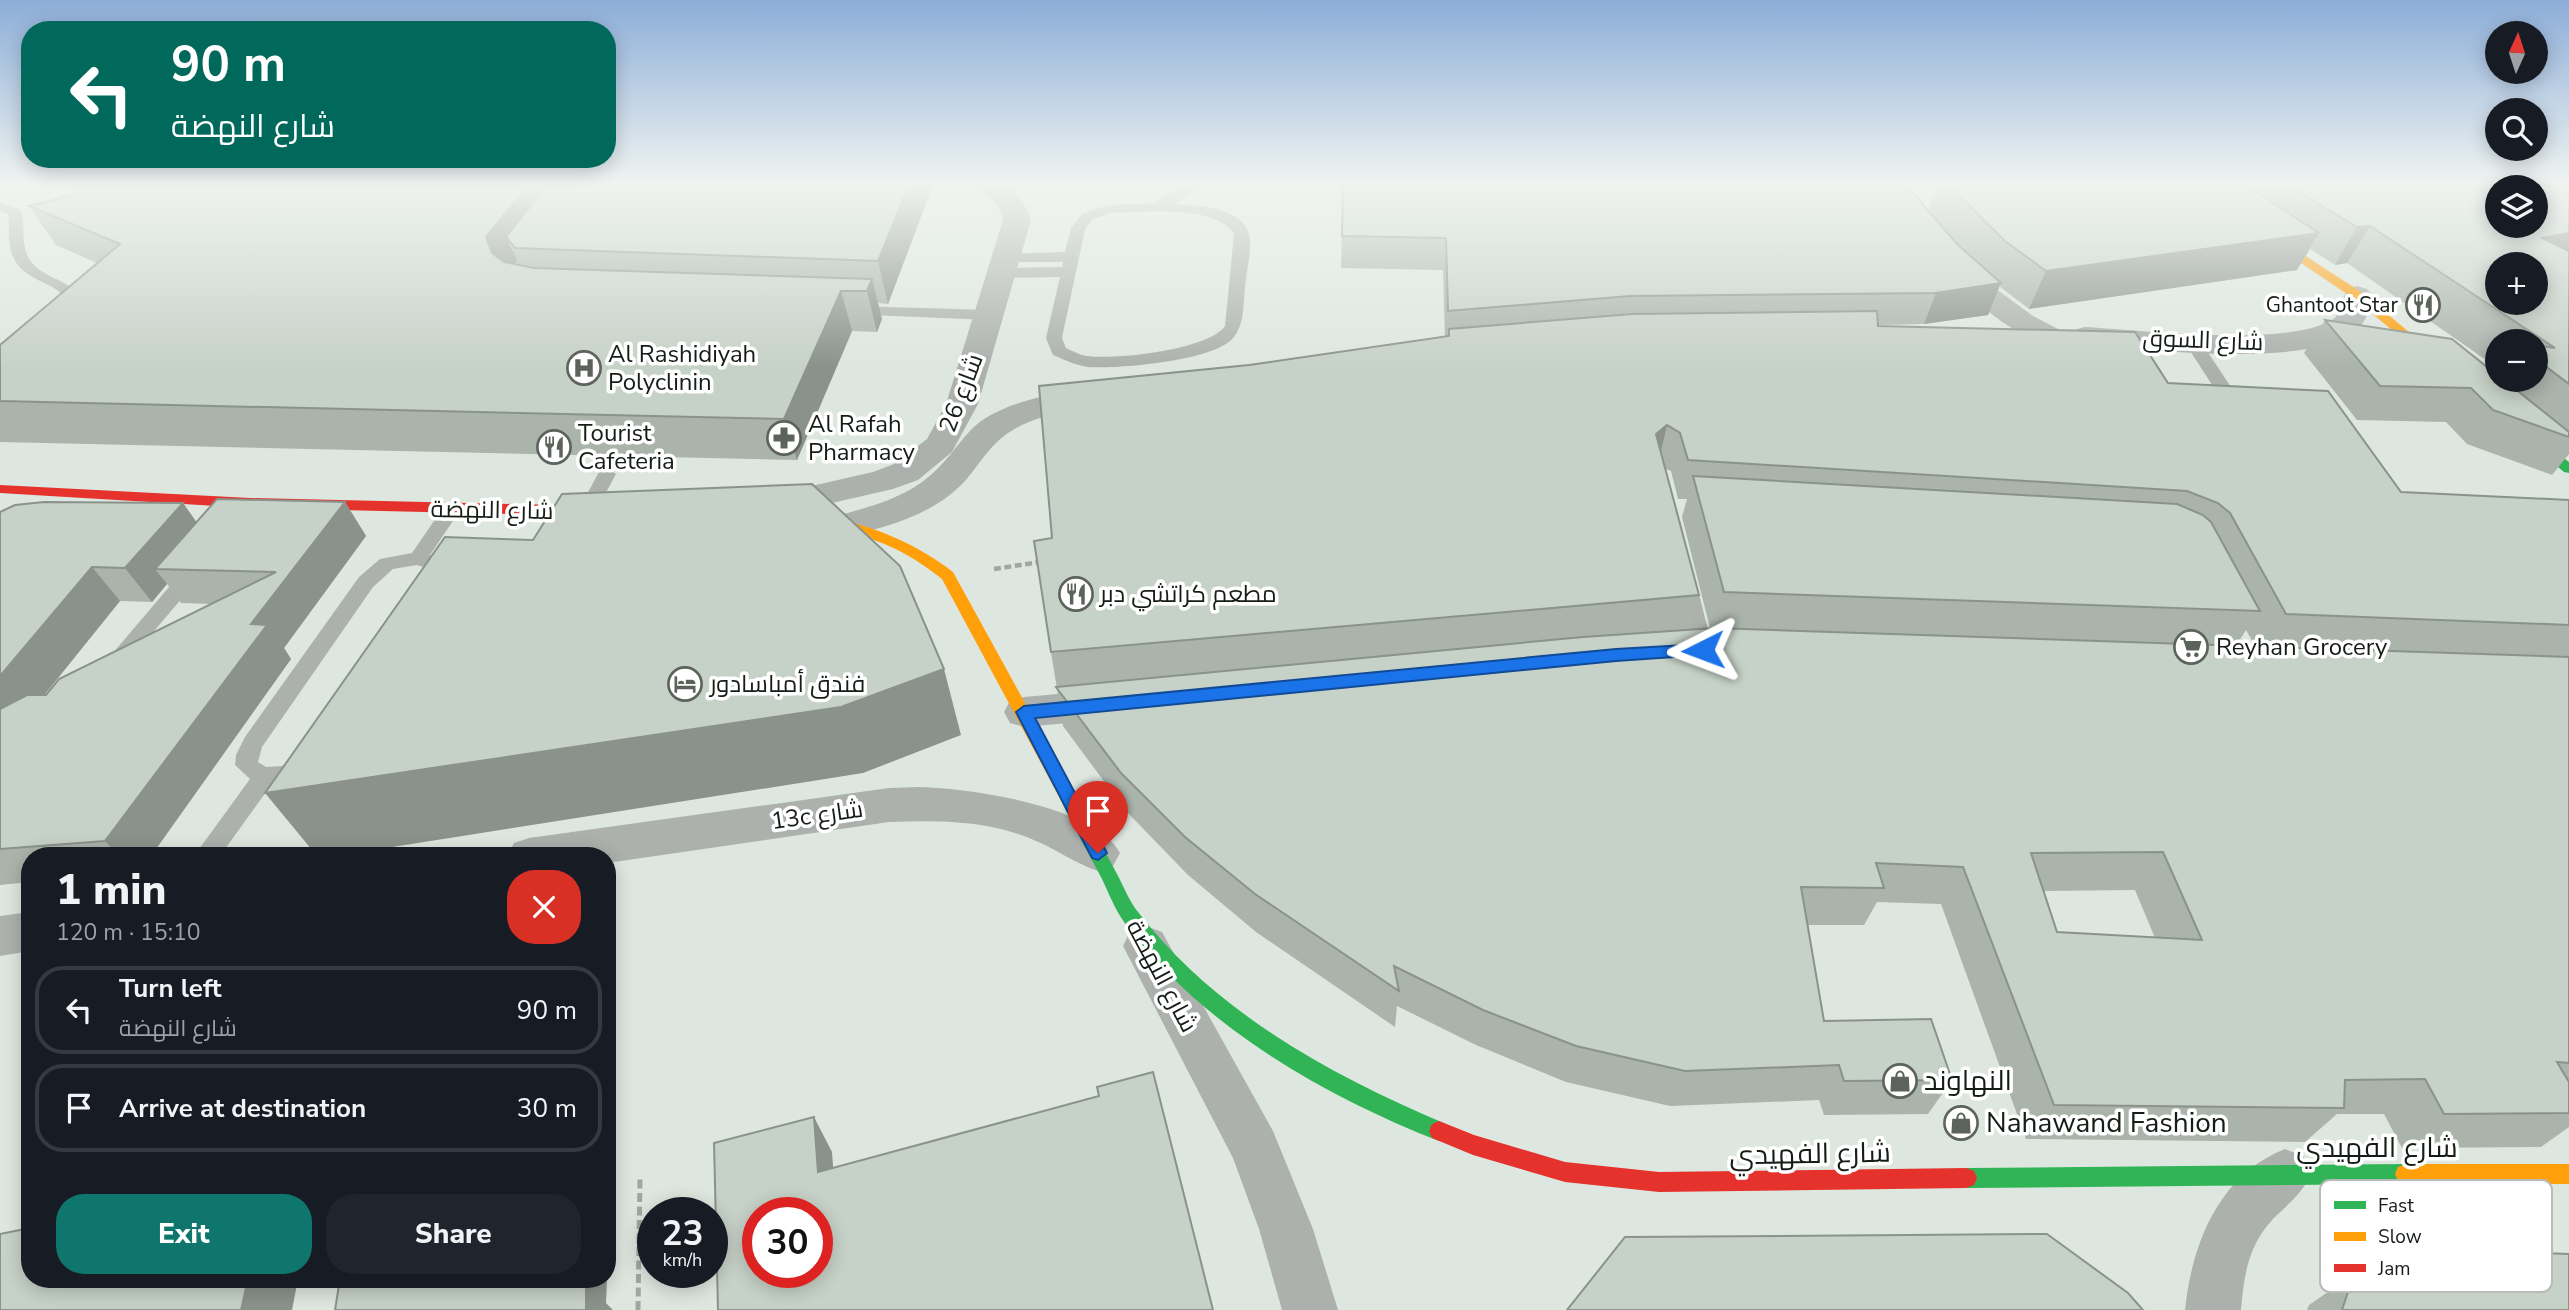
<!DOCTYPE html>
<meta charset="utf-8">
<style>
:root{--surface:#171b24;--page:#20242c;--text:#f1f3f6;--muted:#9ea1a6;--line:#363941;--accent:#0f766e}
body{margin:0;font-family:"Nunito Sans",Cairo,sans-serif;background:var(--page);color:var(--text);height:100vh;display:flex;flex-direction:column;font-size:26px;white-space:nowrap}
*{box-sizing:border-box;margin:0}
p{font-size:23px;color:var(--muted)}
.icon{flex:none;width:38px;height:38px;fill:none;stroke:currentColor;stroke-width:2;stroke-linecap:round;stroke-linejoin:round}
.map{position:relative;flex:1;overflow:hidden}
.sheet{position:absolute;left:21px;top:847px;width:595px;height:441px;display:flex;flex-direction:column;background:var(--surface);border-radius:28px;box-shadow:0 4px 18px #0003}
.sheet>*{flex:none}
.guide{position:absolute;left:21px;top:21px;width:595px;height:147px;border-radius:28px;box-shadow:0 4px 18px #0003;background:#00695c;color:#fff;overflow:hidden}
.needle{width:46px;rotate:3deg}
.controls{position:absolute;left:2485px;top:21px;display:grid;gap:14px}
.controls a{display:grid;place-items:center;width:63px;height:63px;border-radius:50%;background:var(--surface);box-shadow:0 4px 18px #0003;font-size:35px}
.speed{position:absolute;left:637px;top:1197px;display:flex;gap:14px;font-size:35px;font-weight:700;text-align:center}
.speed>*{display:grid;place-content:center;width:91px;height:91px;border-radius:50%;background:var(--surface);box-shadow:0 4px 18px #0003;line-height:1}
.speed small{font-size:18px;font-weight:400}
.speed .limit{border:10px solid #d22;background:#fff;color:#111}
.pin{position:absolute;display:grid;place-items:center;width:60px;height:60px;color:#fff;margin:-72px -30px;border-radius:50% 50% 50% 0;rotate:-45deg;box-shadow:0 0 7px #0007}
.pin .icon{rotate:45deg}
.me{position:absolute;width:77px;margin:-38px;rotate:267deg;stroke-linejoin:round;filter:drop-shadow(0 0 5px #0008)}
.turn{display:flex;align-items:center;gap:24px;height:147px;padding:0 35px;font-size:32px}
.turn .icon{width:91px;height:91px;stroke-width:2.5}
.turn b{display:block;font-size:49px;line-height:60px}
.round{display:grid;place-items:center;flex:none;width:74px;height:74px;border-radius:28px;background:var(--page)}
.summary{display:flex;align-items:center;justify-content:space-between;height:119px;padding:0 35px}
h1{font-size:42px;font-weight:800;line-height:52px}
.button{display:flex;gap:14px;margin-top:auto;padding:14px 35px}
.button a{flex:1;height:80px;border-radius:28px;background:var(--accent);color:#fff;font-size:28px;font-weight:800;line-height:80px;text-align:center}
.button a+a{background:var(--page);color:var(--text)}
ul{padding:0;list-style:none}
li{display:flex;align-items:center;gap:21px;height:88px;margin:0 14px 10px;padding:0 21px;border:4px solid var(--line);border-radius:28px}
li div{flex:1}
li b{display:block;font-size:26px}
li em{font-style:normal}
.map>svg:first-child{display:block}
</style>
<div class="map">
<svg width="2569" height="1310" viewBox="0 0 2569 1310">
<rect width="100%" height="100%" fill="#dee7df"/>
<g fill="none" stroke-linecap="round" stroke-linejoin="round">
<polyline stroke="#a2a6a2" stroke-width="4.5" stroke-dasharray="7 3.5" stroke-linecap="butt" points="994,569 1040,562"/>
<polyline stroke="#a2a6a2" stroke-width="5" stroke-dasharray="9 4.5" stroke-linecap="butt" points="638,1310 640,1178"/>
<g fill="#adb1ae" fill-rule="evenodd">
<path d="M1188 185H1205L1174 204C1196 205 1242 207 1249 234 1253 248 1246 272 1245 287 1243 304 1245 324 1233 338 1214 361 1118 369 1088 367 1075 365 1065 360 1053 355L1046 338 1060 277 1003 278 995 273 1003 268 1062 267 1063 262H1008L1003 260V254L1065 252 1071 228 1083 213 1109 205 1153 203ZM1111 213C1142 212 1215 204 1234 234L1225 326C1208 350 1115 360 1087 356 1079 355 1073 351 1066 348L1062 338 1085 229 1093 219Z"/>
<path d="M0 203 21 210C26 226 20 245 30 260 43 280 71 278 82 300L75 315H63L61 312 66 300C56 280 22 283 12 254 7 241 10 227 8 214L0 211Z"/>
<polygon points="852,306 990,310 998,315 990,320 846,314 844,311"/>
<polygon points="2191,335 2197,336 2233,390 2230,394 2224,395 2218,394 2183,340"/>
<polygon points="607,468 616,474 596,511 594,515 580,515 578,511 600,470"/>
<path d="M452 503 461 509 430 555C446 561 453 567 446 584L331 754 305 775 271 785 220 856H194L250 779 235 765 236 755 245 737 359 577 380 559 412 553 445 505ZM417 565 429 569 427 582 315 742 282 766 266 767 258 762 262 747 373 587 393 569Z"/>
<polygon points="193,565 200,567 203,572 200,577 121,670 107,670 103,665 107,660 186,567"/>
<polygon points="1687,579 1697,586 1713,650 1710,655 1696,655 1693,650 1677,586"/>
</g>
<g fill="#adb1ae" fill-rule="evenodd">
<path d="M975 185C1009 183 1018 187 1031 220L978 404 952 452 918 480 893 489 771 517 759 514 754 506 759 498 873 472 894 464 927 439 946 404 1003 220 998 205Z"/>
<path d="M1873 185H1900L1988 283 2033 316 2058 329 2062 335 2058 341C2006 354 1901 225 1873 185Z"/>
<path d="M2357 286 2367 289 2372 295C2371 311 2364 327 2350 335 2291 368 2153 349 2085 345L2074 342 2070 336 2074 330 2085 327C2139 330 2296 349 2336 317L2347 289Z"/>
<path d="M1094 388 1105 391 1110 398 1105 405C1074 413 1042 412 1013 430 992 442 981 462 966 480 944 504 914 518 883 527 867 531 853 537 837 532L831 524 837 516C876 505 913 496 941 465 955 451 965 433 981 421 1014 399 1056 393 1094 388Z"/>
<polygon points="1113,689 1127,694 1133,704 1127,714 1113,719 1024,727 1010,723 1004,712 1010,701 1024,697"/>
<path d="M919 787C968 788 1096 806 1120 853L1113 866 1098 871C1074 863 1053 847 1029 838 985 820 936 820 889 822L607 863V856H507L514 843 529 838 889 788Z"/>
<polygon points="30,912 30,951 0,956 0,916"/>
<polygon points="1146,926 1162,932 1273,1131 1313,1229 1338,1310 1282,1310 1259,1229 1233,1158 1123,946 1130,932"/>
<path d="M2285 1149 2303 1156 2311 1174C2302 1194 2288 1204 2273 1219 2248 1246 2244 1275 2241 1310H2185C2192 1243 2219 1175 2285 1149Z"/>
</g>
<g fill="#30b455" fill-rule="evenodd">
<polygon points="2522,426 2569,462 2569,473 2564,472 2517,433 2517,427"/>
<path d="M1069 792 1075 794C1089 821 1103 848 1117 874 1124 887 1129 901 1138 912 1216 1013 1331 1075 1446 1124L1449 1131 1446 1138 1439 1141C1322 1095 1200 1025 1124 922 1115 909 1109 894 1102 879 1088 853 1074 826 1060 799L1063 794Z"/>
<polygon points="2406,1164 2414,1167 2417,1174 2414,1181 2406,1184 1966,1188 1958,1185 1955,1178 1958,1171 1966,1168"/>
</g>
<g fill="#ff9f0a" fill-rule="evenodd">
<polygon points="1241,185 1394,185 1399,188 1394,191 1246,188"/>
<polygon points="2185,185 2197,185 2361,292 2446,363 2440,367 2436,366 2353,298"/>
<path d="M807 512C861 522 909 538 953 572L1075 794 1078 799 1075 804 1069 806 1063 804 942 579C892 539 861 536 802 520L800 517 802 514Z"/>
<polygon points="2406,1164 2569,1164 2569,1184 2406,1184 2398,1181 2395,1174 2398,1167"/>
</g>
<g fill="#e5322d" fill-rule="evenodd">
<polygon points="0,485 250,498 603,506 610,511 603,516 250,508 0,493"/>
<polygon points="1439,1121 1474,1135 1565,1162 1659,1172 1966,1168 1974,1171 1977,1178 1974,1185 1966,1188 1659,1192 1565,1182 1473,1155 1432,1138 1429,1131 1432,1124"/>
</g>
</g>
<g fill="#aab4ab" fill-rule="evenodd">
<polygon points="933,185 888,304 878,303 882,319 877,332 852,331 797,460 0,442 0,345 97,263 56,245 29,206 77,194"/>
<path d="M1343 185 1893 188 1928 211 1937 185H2569V454L2552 475 2467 444 2446 422 2357 420 2304 353 2325 320 2493 371 2496 367 2347 263 2335 265 2310 249 2297 270 2029 309 1999 286 1988 315 1924 324 1878 325V326L2168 383 2401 492 2569 500V1127L2541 1147 2402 1148 2384 1114H2337L2305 1142 2026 1139 1941 904 1877 902 1864 925H1808L1824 1021 1952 1080 1928 1114 1824 1115 1819 1100 1670 1106 1566 1082 1476 1045 1397 1006 1395 1027 1256 932 1188 875 1126 811 1063 726 1051 652 1052 538 1249 365 1445 337 1443 270 1341 268ZM2497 341H2536V380H2497ZM1666 469 1671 471 1678 499H1687L1682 517 1710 628 1690 629 1699 595ZM2246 630 2255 646H2236ZM2135 890 2155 938 2057 932 2043 891Z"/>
<path d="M345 502 366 536 284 648 291 659 151 856H30V882L0 885V512L183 503 196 522ZM167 584 181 603 212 604 44 695 120 601 152 602Z"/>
<polygon points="2354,1274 2569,1310 2307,1310 2309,1305"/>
</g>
<g fill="#8b928b">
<polygon points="528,185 548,185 506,237 517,260 504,277 492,253 486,237"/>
<polygon points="909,185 933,185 888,304 878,261"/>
<polygon points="2370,226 2347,263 2335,265 2357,227"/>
<polygon points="2319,233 2297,270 2029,309 2046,271"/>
<polygon points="2569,233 2569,265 2542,238"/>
<polygon points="872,279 882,319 877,332 867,291"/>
<polygon points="2001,283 1988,315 1924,324 1936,293"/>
<polygon points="841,291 852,331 797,460 784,419"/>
<polygon points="1667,425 1658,464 1656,434"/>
<polygon points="345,502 366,536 284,648 291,659 151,856 119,856 105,841 251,624"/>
<polygon points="183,503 207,537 155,569 167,584 152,602 125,568"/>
<polygon points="92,567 120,601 0,750 0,676"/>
<polygon points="944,669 961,735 863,773 335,856 317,856 265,793"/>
<polygon points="814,1117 832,1152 836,1206 818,1172"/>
<polygon points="607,1131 614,1139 607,1276"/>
<polygon points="248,1279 298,1279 292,1310 241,1310"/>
<polygon points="576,1279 607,1279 606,1303 613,1310 586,1310 575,1283"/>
</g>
<g fill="#c6d1c7" stroke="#8b928b" stroke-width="2" fill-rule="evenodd">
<polygon points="72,185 528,185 486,237 492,253 504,262 534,268 872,279 867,291 841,291 784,419 0,401 0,345 120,244 29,206 77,194"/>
<polygon points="547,185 909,185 878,261 515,248 506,237"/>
<polygon points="1343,185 1891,185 1893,188 1907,186 1957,244 2001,283 1936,293 1630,296 1448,311 1446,238 1342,236"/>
<polygon points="1949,185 2245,185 2319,233 2046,271 2005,241"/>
<path d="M2288 185H2569V233L2542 238 2569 251V384L2536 359V345L2555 348 2370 226 2357 227ZM2497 187H2536V226H2497ZM2497 264H2536V303H2497Z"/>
<polygon points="1877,311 1878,326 2135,332 2168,383 2328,391 2401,492 2569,500 2569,625 2286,614 2230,513 2218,503 2187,491 1688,460 1680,433 1667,425 1656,434 1699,595 1051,652 1034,541 1052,538 1039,386 1249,365 1449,336 1449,329 1632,314"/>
<polygon points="2325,320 2452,339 2497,375 2497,380 2504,380 2569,432 2569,437 2493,410 2471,388 2380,386"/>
<polygon points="1693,476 2177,504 2203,515 2211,522 2260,611 1724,592"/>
<polygon points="812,484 900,566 944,669 841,707 265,793 445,537 533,540 562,494"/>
<polygon points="217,499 345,502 251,624 267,625 105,841 0,849 0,709 27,695 46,695 59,679 276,572 155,569"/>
<polygon points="44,502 183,503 125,568 92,567 0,676 0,512 15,505"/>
<path d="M1715 628 2569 657V1063L2557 1062 2569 1082V1113L2444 1114 2425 1079 2345 1080 2344 1108 2054 1105 1963 867 1876 863 1884 888 1801 887 1824 1021 1931 1019 1952 1080 1844 1081 1839 1065 1685 1071 1576 1046 1483 1010 1394 966 1399 991 1255 894 1185 837 1121 773 1056 687 1583 637ZM2163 852 2202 940 2057 932 2031 853Z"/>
<path d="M1153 1072 1213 1310H718L714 1143 814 1117 818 1172 1099 1096 1097 1087ZM758 1213H817V1272H758Z"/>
<polygon points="30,1228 30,1279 248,1279 241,1310 0,1310 0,1234"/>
<polygon points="2047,1234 2128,1293 2143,1310 1567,1310 1625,1237"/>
<polygon points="2396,1248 2569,1254 2569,1310 2342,1310 2354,1274"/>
<polygon points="340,1279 576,1279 575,1283 586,1281 586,1310 335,1310"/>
</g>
<linearGradient id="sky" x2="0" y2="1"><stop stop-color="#8cadd8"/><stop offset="0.5" stop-color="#f0f4f1"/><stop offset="1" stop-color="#f0f4f1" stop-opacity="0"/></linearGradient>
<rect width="2569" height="368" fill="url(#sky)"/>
<polygon fill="#1a73e8" stroke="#114b97" stroke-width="2" points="1703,644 1711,650 1703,655 1616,661 1035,718 1107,853 1098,860 1092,858 1016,712 1024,706 1616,649"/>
<defs>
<g id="restaurant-ring" transform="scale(1.75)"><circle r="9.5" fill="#fff" stroke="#5c635c" stroke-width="1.5"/><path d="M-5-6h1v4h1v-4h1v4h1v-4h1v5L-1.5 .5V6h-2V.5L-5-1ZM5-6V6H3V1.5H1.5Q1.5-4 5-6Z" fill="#5c635c"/></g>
<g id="hospital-ring" transform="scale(1.75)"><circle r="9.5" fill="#fff" stroke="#5c635c" stroke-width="1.5"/><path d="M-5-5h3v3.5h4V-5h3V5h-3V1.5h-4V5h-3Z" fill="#5c635c"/></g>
<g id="pharmacy-ring" transform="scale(1.75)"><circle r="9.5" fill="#fff" stroke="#5c635c" stroke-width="1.5"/><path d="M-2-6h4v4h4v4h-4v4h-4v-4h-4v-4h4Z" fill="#5c635c"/></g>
<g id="supermarket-ring" transform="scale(1.75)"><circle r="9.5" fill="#fff" stroke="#5c635c" stroke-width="1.5"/><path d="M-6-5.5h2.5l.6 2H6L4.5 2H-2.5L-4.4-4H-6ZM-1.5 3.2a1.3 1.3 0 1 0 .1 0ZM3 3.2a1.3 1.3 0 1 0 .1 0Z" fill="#5c635c"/></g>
<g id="hotel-ring" transform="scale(1.75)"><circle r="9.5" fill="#fff" stroke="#5c635c" stroke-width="1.5"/><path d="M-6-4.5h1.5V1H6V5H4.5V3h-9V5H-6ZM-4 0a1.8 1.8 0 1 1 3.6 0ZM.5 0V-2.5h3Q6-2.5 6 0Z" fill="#5c635c"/></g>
<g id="shop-ring" transform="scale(1.75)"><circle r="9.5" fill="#fff" stroke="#5c635c" stroke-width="1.5"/><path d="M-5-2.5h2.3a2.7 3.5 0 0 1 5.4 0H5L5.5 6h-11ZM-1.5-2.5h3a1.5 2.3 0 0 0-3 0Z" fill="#5c635c"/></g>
</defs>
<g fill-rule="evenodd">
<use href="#restaurant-ring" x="2423" y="305"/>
<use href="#hospital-ring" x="584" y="368"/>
<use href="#pharmacy-ring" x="784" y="438"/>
<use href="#restaurant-ring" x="554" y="447"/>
<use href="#restaurant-ring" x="1076" y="594"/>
<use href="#supermarket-ring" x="2191" y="647"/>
<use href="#hotel-ring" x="685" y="684"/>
<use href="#shop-ring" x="1900" y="1081"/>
<use href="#shop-ring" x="1961" y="1123"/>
</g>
<g text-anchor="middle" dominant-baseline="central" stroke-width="7" stroke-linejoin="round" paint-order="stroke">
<g font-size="21" fill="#161c16" stroke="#fff" text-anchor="end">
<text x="2398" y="305">Ghantoot Star</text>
</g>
<g font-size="24" fill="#161c16" stroke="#fff">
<text transform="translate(2203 340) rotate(2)">شارع السوق</text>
<text transform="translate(961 393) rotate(-69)">شارع 26</text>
<text transform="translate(492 510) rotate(1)">شارع النهضة</text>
<text transform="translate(817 815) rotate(-8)">13c شارع</text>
<text transform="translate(1162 976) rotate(62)">شارع النهضة</text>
</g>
<g font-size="24" fill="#161c16" stroke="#fff" text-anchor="start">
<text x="608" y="354">Al Rashidiyah<tspan x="608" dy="28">Polyclinin</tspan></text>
<text x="808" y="424">Al Rafah<tspan x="808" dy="28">Pharmacy</tspan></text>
<text x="578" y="433">Tourist<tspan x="578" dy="28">Cafeteria</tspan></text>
<text x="1100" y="594">مطعم كراتشي دبر</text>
<text x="2216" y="647">Reyhan Grocery</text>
<text x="710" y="684">فندق أمباسادور</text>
</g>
<g font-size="28" fill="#161c16" stroke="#fff" text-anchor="start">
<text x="1924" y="1081">النهاوند</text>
<text x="1986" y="1123">Nahawand Fashion</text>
</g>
<g font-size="28" fill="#161c16" stroke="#fff">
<text x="2377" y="1148">شارع الفهيدي</text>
<text transform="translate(1810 1154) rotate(-1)">شارع الفهيدي</text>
</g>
</g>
<rect x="2320" y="1180" width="232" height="112" rx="10" fill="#fff" stroke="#b9bbb9" stroke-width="2"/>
<rect x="2334" y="1201" width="32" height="8" fill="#30b455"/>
<rect x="2334" y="1232" width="32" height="9" fill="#ff9f0a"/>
<rect x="2334" y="1264" width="32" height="8" fill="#e5322d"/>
<g font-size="19" fill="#161c16">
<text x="2378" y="1212">Fast</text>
<text x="2378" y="1243">Slow</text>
<text x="2378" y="1275">Jam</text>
</g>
</svg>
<div class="controls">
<a><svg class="needle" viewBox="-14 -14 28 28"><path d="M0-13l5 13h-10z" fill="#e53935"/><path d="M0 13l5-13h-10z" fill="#9ea1a6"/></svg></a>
<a><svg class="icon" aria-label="search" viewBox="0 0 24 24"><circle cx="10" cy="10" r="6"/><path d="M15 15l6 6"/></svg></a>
<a><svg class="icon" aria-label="layers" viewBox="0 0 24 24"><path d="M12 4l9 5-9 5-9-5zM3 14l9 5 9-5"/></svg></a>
<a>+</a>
<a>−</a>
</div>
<div class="speed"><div>23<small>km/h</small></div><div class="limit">30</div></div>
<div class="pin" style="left:1098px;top:853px;background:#d93025"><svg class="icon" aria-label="arrive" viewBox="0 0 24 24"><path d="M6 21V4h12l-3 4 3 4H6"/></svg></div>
<svg class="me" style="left:1703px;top:650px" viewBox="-20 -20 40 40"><path d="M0-17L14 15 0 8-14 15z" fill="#1a73e8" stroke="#fff" stroke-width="4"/></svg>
<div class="guide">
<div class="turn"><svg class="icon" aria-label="left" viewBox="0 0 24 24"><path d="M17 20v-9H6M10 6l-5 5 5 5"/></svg><div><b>90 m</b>شارع النهضة</div></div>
</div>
<section class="sheet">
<div class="summary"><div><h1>1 min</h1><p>120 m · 15:10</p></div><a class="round" style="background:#d93025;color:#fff"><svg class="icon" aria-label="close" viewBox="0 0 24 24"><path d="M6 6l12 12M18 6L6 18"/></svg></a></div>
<ul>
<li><svg class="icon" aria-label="left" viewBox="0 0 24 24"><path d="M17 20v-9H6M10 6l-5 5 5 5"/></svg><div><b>Turn left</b><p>شارع النهضة</p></div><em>90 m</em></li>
<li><svg class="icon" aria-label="arrive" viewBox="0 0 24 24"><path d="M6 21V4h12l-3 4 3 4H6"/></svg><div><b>Arrive at destination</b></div><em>30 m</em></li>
</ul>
<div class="button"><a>Exit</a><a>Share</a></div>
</section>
</div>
